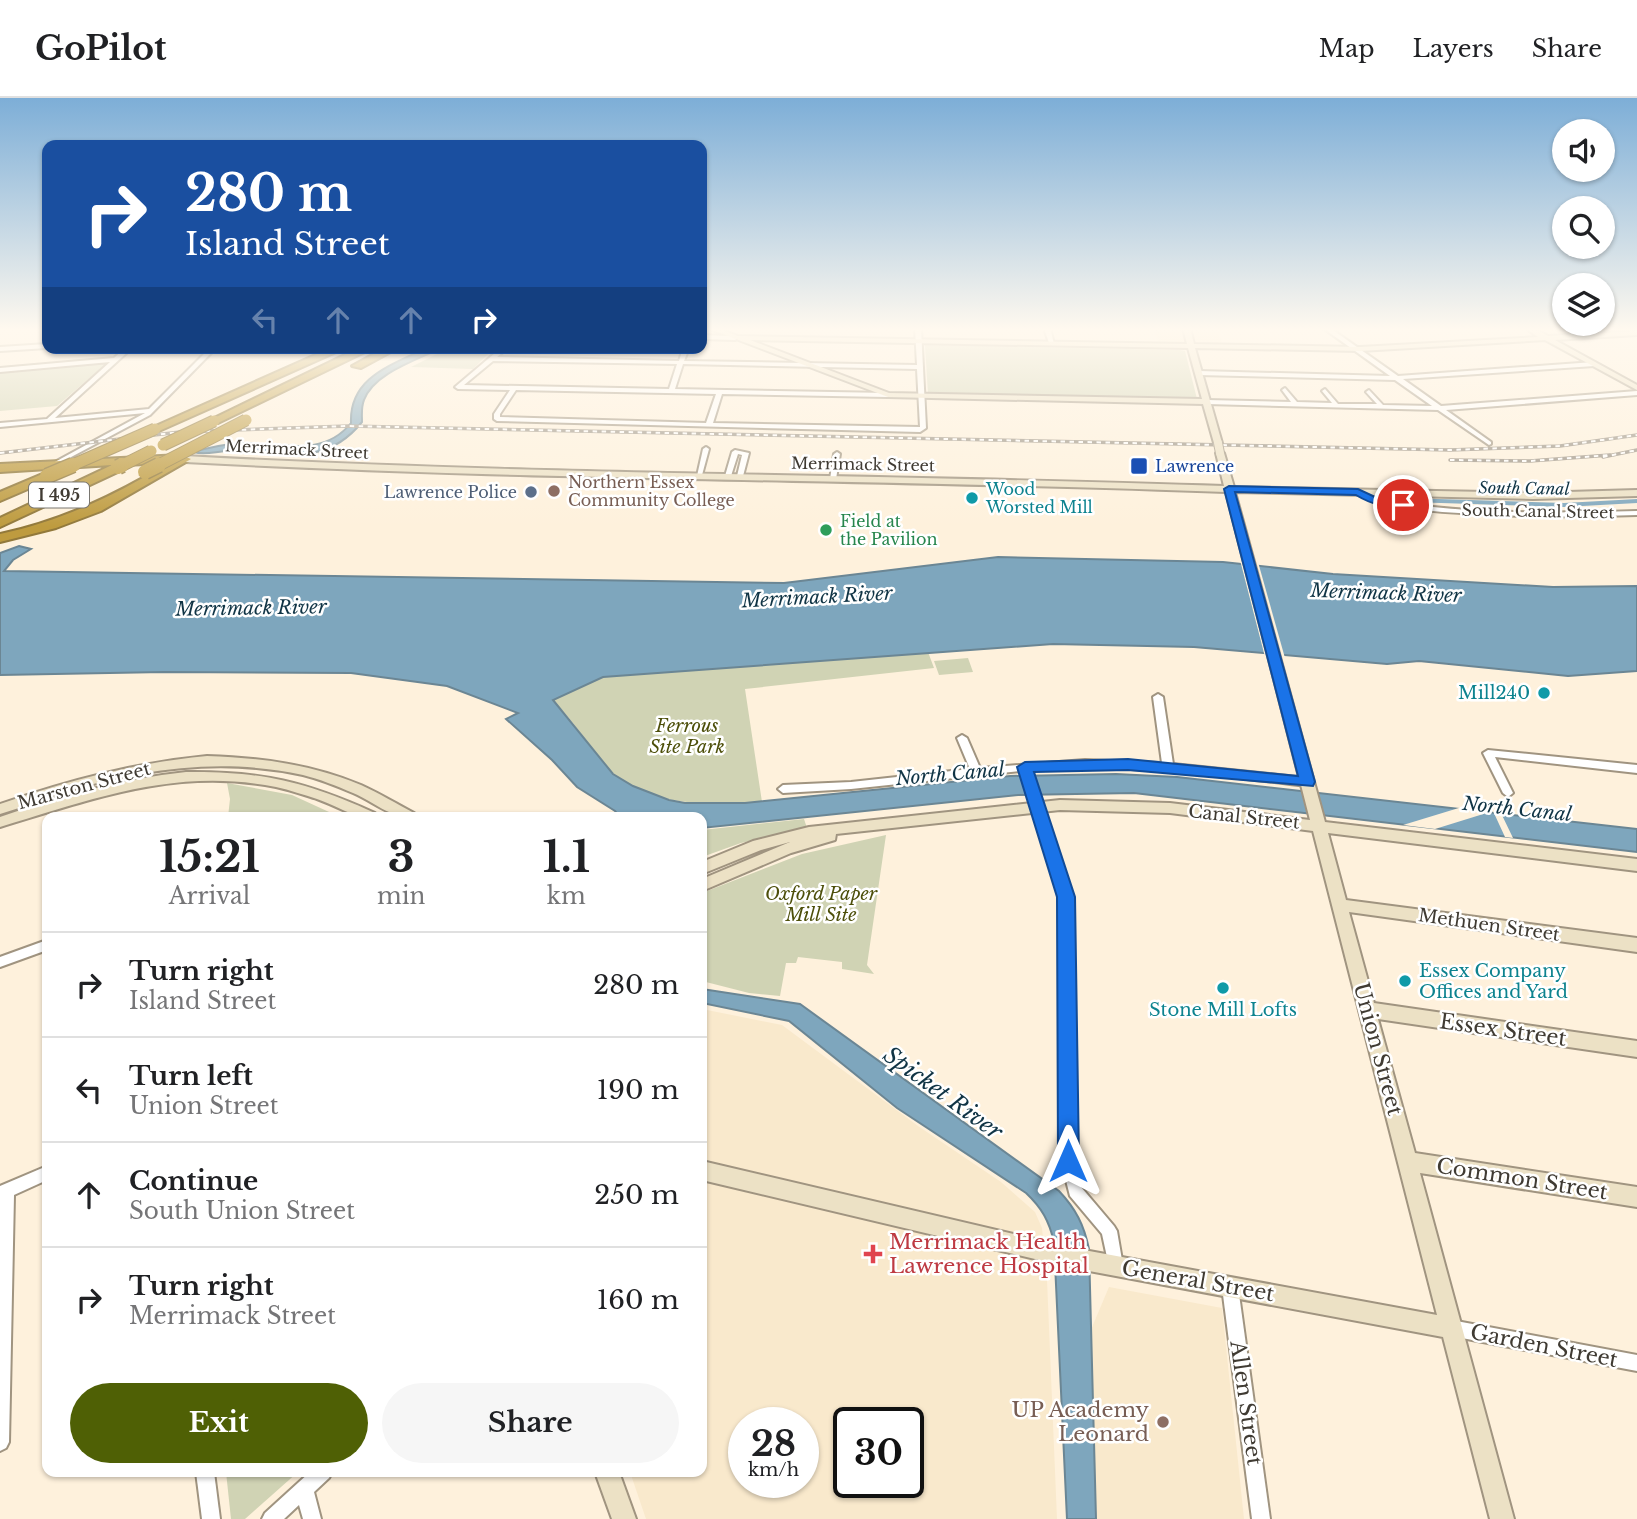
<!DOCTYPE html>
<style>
:root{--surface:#fff;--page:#f6f6f6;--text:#202124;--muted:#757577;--line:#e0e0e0;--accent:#4f6005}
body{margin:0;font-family:"Libre Baskerville",serif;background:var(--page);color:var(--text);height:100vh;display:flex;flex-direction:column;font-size:26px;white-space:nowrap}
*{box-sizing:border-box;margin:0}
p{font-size:23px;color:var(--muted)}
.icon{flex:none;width:38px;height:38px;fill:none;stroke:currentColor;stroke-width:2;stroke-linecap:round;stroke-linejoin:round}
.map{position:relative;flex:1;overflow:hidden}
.side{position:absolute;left:42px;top:714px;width:665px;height:665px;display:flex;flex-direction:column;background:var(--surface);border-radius:14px;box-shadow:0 2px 5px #0004}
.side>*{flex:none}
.banner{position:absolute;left:42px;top:42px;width:665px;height:214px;border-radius:14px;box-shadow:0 2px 5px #0004;background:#1a4fa0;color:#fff;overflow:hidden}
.tools{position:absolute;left:1552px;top:21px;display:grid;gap:14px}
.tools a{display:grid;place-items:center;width:63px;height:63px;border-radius:50%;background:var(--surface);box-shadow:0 2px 5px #0004;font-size:35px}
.speed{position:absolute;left:728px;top:1309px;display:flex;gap:14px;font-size:35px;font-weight:700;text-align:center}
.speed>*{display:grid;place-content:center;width:91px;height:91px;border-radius:50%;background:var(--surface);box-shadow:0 2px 5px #0004;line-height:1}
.speed small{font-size:18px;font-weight:400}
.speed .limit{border:4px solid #111;border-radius:10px;background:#fff;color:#111}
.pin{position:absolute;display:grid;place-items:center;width:60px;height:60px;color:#fff;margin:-30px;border:4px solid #fff;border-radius:50%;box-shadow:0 2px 7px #0007}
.me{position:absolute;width:77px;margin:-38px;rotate:0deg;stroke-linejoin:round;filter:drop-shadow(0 0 5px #0008)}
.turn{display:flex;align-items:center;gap:24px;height:147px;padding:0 28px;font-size:32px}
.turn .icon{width:91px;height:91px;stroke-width:2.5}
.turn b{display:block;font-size:49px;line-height:60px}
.lanes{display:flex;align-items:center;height:66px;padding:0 28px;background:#0003;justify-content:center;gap:35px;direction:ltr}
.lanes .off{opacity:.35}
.eta{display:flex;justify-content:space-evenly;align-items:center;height:119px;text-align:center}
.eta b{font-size:42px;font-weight:700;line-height:49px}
.primary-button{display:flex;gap:14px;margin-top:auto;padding:14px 28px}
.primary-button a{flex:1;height:80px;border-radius:42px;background:var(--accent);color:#fff;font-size:28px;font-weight:700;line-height:80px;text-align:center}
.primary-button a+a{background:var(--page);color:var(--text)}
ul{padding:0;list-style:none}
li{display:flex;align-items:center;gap:21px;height:105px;padding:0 28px;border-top:2px solid var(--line)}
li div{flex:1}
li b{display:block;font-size:26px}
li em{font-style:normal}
header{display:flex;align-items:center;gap:42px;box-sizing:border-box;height:98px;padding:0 35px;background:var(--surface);border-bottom:2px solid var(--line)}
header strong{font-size:33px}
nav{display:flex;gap:38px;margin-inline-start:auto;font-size:24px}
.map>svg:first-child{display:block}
</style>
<header>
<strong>GoPilot</strong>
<nav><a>Map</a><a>Layers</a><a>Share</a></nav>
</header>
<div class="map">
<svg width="1637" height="1421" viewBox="0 0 1637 1421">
<rect width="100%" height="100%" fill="#fef1dc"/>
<g fill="#f9e9cc" fill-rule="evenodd">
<polygon points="1153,230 1215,230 1223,246 1160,245"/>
<path d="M702 911 782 927 918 1028 1001 1084 1035 1114 1042 1130 1047 1182 1057 1421H646L630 1374H702ZM744 1325H803V1384H744ZM849 1325H908V1384H849Z"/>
<polygon points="1109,1189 1222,1210 1244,1421 1096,1421 1090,1234"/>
</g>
<g fill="#d0d3b4">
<polygon points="925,247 1180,252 1185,253 1197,301 928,296"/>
<polygon points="449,250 498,250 489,255 473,271 411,269"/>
<polygon points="107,265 57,308 0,313 0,274"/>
<path d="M928 554 934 570 745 591 762 704C717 708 645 709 611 673 590 651 575 623 552 602L603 579Z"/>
<polygon points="968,560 973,574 939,577 934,563"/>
<polygon points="227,685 292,697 340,719 228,719 230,701"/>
<polygon points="804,721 807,730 741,745 702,759 702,732"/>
<polygon points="886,737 867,867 874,876 842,871 842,864 798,859 796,865 786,865 780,898 749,895 702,883 702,795 802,756"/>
<polygon points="226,1374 298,1374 245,1421 231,1421"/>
</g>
<g fill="#7ea6bd" stroke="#6b8694" stroke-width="2">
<path d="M426 250H441C417 262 374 275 364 302 361 309 362 317 362 324 325 370 283 354 232 353 219 352 206 358 194 354 210 349 226 346 243 345 280 345 323 360 351 325 349 279 392 267 426 250Z"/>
<polygon points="19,448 31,451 13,462 4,473 784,485 998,459 1223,464 1333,476 1553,489 1637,488 1637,573 1568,578 1419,563 1387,566 1194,549 1053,546 603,579 553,602 613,676 633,688 669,702 685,705 745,705 1010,678 1116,676 1177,679 1637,731 1637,754 1134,695 1018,697 702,730 702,719 620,719 615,713 577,689 552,662 506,621 518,615 447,588 351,575 164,574 0,577 0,455"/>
<path d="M702 891 800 906 1059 1093C1076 1111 1084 1127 1089 1151L1096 1421H1067L1054 1144C1049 1123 1042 1110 1026 1095L897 1010 789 923 702 905Z"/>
</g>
<g fill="#fef1dc">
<polygon points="1240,462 1258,464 1285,560 1265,559"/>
<polygon points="1462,709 1500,713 1513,740 1505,739 1493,713 1435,731 1403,727"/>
</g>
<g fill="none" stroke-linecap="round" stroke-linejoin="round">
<polygon fill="#7ea6bd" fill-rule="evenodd" points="1407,400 1564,405 1637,401 1637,405 1564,409 1410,404 1407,404"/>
<g stroke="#a09480" stroke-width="4">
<g id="street">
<path d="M915 230H921L926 330 920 334 497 323 494 321V316L510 292 458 291 455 289 501 250H508L497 259 679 263 683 250H689L684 263 917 267ZM493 263 677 266 669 291 464 287ZM683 266 917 271 920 329 713 325 722 296 888 299 891 297 888 295 675 291ZM516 292 716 296 706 325 500 319V316Z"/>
<polygon points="1044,230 1050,230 1054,246 1049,245"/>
<polygon points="1323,230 1330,230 1398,278 1594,264 1597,266 1594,268 1403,281 1441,308 1637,293 1637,297 1446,312 1491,344 1491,346 1489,347 1438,312 1207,306 1204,304 1207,302 1291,304 1282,292 1285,290 1297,304 1332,305 1322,293 1325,291 1338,306 1377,306 1366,294 1369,292 1383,307 1432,308 1395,282 1199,277 1196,275 1199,273 1390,278"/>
<polygon points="702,237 735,238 738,240 735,242 702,241"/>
<polygon points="47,246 47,250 0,253 0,249"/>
<polygon points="125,250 132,250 55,320 149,311 210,250 216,250 150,317 58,366 53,365 145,315 0,329 0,325 47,321 110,264 0,274 0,270 114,260"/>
<polygon points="313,250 319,250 315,253"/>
<polygon points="706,349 709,351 702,377 697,378 703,351"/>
<polygon points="735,352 749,355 743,378 740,380 737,378 742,357 738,356 731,378 726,379 725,378 732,354"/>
<polygon points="837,354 840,356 836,381 833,383 830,381 834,356"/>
<path d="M1355 392C1364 393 1372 398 1381 401 1397 406 1416 407 1433 409 1501 416 1569 415 1637 413V417C1583 419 1530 419 1476 416 1435 414 1394 411 1355 396Z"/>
<path d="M1158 596 1163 599 1173 666 1307 680 1312 684 1307 688C1215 677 1124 665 1031 672L1072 799 1075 1063 1081 1089 1114 1128 1117 1133 1123 1168 1120 1173 1115 1176 1110 1173 1102 1136 1070 1098 1061 1063 1060 799 1021 673 851 691 783 695 778 691 783 687 851 684 970 671 957 640 962 637 967 640 980 670 1085 662 1162 665 1153 599Z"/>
<polygon points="1488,652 1637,667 1637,675 1495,659 1513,695 1508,699 1503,695 1483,655"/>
<polygon points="47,842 47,852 0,869 0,859"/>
<polygon points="47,1068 47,1082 14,1097 9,1344 6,1350 0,1353 0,1088"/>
<polygon points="1230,1181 1236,1183 1238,1189 1270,1421 1252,1421 1222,1189 1224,1183"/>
<polygon points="1451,1222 1637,1257 1637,1273 1451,1238 1445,1236 1443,1230 1445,1224"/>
<polygon points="196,1374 214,1374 220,1421 202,1421"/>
<polygon points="310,1374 332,1374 329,1380 314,1394 321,1421 303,1421 299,1407 284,1421 262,1421 265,1415"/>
</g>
</g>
<g stroke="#a09480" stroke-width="4">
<g id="secondary">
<path d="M707 230H717L738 238 1187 246 1183 230H1190L1194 246 1360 249 1538 239 1525 230H1534L1548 238 1637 233V237L1555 242 1637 287V292L1545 242 1360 253 1195 250 1222 345 1218 348 1214 345 1203 306 888 299ZM750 242 1188 250 1202 301 889 295Z"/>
<path d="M1220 352 1224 355 1234 389 1533 395 1637 392V398L1533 401 1235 394 1325 724 1637 761V773L1328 735 1346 802 1637 840V854L1349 814 1374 905 1637 943V959L1378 921 1415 1055 1637 1089V1109L1420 1075 1514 1421H1490L1443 1239 1073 1170 702 1082V1063L1073 1150 1437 1217 1313 733 1170 715 1060 712 836 736 835 742 791 755 702 793V781L790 744 761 752 702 776V764L753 743 809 729 1060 702 1170 705 1310 722 1226 394C879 381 532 383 185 364L181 361 185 358C531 377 878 376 1224 388L1216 355Z"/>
<path d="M207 658C262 660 310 666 361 687 379 695 397 706 414 715L416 719C389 720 376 705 353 695 337 688 319 681 303 677 220 659 141 671 61 695 40 702 20 710 0 716V706C70 682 134 665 207 658Z"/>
<path d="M186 674C262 673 306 684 375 715L377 719C352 720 340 709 317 701 304 697 290 692 276 689 176 669 93 701 0 729V719C61 698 121 681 186 674Z"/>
<polygon points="595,1374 619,1374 636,1421 612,1421"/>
</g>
</g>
<g stroke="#92793b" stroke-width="4">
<g id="highway">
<polygon points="331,250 345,250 159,333 149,331"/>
<polygon points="359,250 373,250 218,325 208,323"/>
<polygon points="385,250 398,250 361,270 352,268"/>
<path d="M181 357 191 361 101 413 56 430 0 444V436C62 423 115 397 169 365L123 367 122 372 0 429V420L112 367 0 374V366Z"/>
<polygon points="47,374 53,378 51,381 0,403 0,394"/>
</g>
</g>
<use href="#street" fill="#fff" fill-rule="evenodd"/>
<use href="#secondary" fill="#ece1c5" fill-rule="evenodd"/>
<use href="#highway" fill="#be9b3f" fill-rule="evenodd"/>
<g stroke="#9b9284" stroke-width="3.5">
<g id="rail">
<polyline points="0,355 180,334 348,328 1450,352 1560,348 1637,337"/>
<polyline points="1603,359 1637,352"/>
<polyline points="1450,362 1530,363 1610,357"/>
</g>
</g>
<use href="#rail" stroke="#fff" stroke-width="2" stroke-dasharray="4.5" stroke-linecap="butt"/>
<g stroke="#a09480" stroke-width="10" stroke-linecap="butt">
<polyline id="secondary-bridge" points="1218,345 1220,355"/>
</g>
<g stroke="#92793b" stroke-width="13" stroke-linecap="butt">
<g id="highway-bridge-far1">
<polyline points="163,347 214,323"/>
<polyline points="68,369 155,331"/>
<polyline points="119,369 151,353"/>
<polyline points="155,369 246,322"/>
</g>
</g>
<g stroke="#92793b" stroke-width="17" stroke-linecap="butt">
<g id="highway-bridge">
<polyline points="118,369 122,367"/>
<polyline points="145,374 159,367"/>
<polyline points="47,378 73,367"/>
</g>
</g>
<use href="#secondary-bridge" stroke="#ece1c5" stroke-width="8"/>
<use href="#highway-bridge-far1" stroke="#be9b3f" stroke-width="11"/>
<use href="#highway-bridge" stroke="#be9b3f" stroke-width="14"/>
</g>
<linearGradient id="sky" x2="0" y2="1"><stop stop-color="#7daed7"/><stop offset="0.54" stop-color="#fff9ef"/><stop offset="1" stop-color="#fff9ef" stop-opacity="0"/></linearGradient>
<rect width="1637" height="429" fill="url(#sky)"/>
<path fill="#1a73e8" stroke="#114b97" stroke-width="2" d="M1229 388 1358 391 1375 399 1409 407C1396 415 1369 405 1356 397L1235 394 1315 684 1313 688 1128 672 1034 674 1075 799 1079 1063 1076 1071 1068 1074 1061 1071 1058 1063 1057 799 1017 669 1025 664 1128 661 1298 678 1224 391Z"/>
<rect fill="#1a4fb4" stroke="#fff" stroke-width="2.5" x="1130" y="359" width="18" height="18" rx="3.5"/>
<g fill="#8d6e63" stroke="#fff" stroke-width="2.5">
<circle cx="554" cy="393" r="7"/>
<circle cx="1163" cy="1324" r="7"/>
</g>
<circle fill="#5c6f8a" stroke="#fff" stroke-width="2.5" cx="531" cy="394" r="7"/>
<g fill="#0f9aa8" stroke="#fff" stroke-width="2.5">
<circle cx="972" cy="400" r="7"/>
<circle cx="1544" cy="595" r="7"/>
<circle cx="1405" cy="883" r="7"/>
<circle cx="1223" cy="890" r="7"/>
</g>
<circle fill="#2e9e5b" stroke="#fff" stroke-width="2.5" cx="826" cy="432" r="7"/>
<path fill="#e0444e" stroke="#fff" stroke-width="2.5" d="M869.5 1145.5h7v7h7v7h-7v7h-7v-7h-7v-7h7z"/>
<g text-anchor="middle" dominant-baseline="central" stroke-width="5" stroke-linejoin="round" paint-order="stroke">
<g font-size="16" fill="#403b33" stroke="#fff">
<text transform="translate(297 351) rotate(3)">Merrimack Street</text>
<text transform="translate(863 366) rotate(1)">Merrimack Street</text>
<text transform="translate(1538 413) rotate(1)">South Canal Street</text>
</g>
<g font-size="16" fill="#164399" stroke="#fff" text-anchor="start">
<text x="1155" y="368">Lawrence</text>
</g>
<g font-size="16" fill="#785e54" stroke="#fff" text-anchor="start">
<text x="568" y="384">Northern Essex<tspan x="568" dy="18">Community College</tspan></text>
</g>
<g font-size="16" font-style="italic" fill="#103445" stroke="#fff">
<text transform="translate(1524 390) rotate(1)">South Canal</text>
</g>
<g font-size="16" fill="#0d838f" stroke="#fff" text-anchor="start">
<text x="986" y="391">Wood<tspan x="986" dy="18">Worsted Mill</tspan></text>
</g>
<g font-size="16" fill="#4e5e75" stroke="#fff" text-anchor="end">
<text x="517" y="394">Lawrence Police</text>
</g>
<rect fill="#fff" stroke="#797670" stroke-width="2" x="29" y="384.5" width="60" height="25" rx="5"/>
<g font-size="16" font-weight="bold" fill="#403b33">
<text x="59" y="397">I 495</text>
</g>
<g font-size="16" fill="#27864d" stroke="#fff" text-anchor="start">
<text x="840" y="423">Field at<tspan x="840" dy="18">the Pavilion</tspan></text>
</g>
<g font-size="18" fill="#0d838f" stroke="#fff" text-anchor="end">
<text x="1530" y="595">Mill240</text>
<text x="1419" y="873" text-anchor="start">Essex Company<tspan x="1419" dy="21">Offices and Yard</tspan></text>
<text x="1223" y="912" text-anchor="middle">Stone Mill Lofts</text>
</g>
<g font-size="18" font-style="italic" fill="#4d4f0a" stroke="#fff">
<text x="687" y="628">Ferrous<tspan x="687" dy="21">Site Park</tspan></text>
<text x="821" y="796">Oxford Paper<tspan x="821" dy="21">Mill Site</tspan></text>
</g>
<g font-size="18" fill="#403b33" stroke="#fff">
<text transform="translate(84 688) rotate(-15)">Marston Street</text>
<text transform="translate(1244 719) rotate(6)">Canal Street</text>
<text transform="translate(1489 827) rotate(8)">Methuen Street</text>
</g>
<g font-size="19" font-style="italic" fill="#103445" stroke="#fff">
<text transform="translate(1386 495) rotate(2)">Merrimack River</text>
<text transform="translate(817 499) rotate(-3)">Merrimack River</text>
<text transform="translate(251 510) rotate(-1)">Merrimack River</text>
<text transform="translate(950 676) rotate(-5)">North Canal</text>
<text transform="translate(1517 711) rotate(6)">North Canal</text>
</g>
<g font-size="21" fill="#403b33" stroke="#fff">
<text transform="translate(1503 932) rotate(8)">Essex Street</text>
<text transform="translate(1378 951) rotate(75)">Union Street</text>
<text transform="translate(1522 1081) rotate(9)">Common Street</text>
<text transform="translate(1198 1183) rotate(10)">General Street</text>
<text transform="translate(1544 1248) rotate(11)">Garden Street</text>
<text transform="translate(1246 1305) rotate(82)">Allen Street</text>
</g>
<g font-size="21" fill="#be3a42" stroke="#fff" text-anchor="start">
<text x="889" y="1144">Merrimack Health<tspan x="889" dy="24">Lawrence Hospital</tspan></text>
</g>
<g font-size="21" fill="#785e54" stroke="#fff" text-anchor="end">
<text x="1149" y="1312">UP Academy<tspan x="1149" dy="24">Leonard</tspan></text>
</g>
<g font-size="23" font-style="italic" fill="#103445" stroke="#fff">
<text transform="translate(943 995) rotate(36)">Spicket River</text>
</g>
</g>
</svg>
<div class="tools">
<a><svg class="icon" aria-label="sound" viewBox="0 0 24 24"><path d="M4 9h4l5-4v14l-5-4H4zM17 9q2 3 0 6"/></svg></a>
<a><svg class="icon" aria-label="search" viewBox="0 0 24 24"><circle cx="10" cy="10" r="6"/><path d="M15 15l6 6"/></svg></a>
<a><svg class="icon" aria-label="layers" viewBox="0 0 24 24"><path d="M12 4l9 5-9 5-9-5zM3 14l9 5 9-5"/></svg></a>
</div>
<div class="speed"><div>28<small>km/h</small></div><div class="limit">30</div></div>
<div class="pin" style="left:1403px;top:407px;background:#d93025"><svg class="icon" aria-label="arrive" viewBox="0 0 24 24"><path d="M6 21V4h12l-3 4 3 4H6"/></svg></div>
<svg class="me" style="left:1068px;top:1063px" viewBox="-20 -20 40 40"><path d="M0-17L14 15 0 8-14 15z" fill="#1a73e8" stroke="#fff" stroke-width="4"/></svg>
<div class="banner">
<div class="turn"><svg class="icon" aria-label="right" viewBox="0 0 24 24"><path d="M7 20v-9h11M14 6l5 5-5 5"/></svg><div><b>280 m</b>Island Street</div></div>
<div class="lanes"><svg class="icon off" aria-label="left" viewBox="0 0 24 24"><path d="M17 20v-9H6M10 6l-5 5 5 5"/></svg><svg class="icon off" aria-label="ahead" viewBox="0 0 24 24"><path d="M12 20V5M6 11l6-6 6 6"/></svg><svg class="icon off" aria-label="ahead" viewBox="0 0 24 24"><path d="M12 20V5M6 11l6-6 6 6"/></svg><svg class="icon" aria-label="right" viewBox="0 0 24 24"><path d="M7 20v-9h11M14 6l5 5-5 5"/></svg></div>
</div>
<section class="side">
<div class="eta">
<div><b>15:21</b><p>Arrival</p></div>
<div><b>3</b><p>min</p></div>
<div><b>1.1</b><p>km</p></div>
</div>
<ul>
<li><svg class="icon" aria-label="right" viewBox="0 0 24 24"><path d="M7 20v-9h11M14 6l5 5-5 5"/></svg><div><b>Turn right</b><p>Island Street</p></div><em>280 m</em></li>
<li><svg class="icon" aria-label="left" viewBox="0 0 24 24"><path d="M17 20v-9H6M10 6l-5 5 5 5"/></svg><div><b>Turn left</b><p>Union Street</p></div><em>190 m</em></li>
<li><svg class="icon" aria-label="ahead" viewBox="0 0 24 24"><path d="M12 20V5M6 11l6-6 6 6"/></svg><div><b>Continue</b><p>South Union Street</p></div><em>250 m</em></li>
<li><svg class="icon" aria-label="right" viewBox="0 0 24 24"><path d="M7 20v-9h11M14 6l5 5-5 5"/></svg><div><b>Turn right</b><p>Merrimack Street</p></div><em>160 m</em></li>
</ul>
<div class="primary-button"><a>Exit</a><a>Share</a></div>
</section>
</div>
